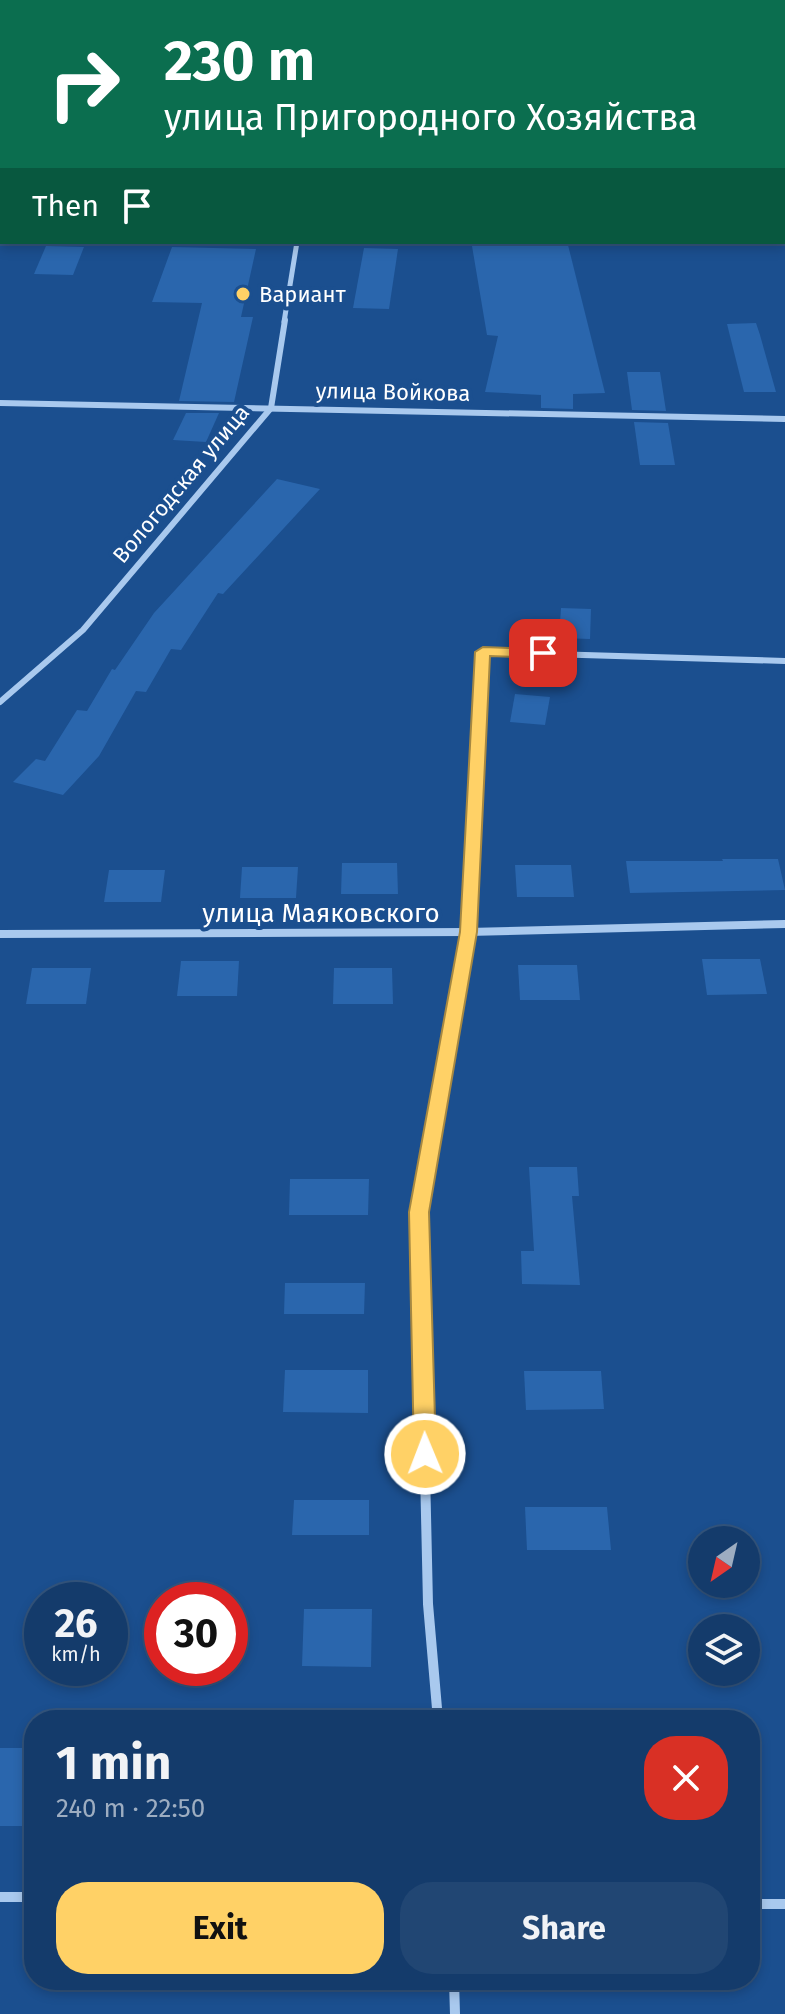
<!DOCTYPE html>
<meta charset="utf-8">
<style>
:root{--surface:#143b6b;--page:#214673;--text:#f1f3f6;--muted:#9dadc1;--line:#33557e;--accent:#ffd166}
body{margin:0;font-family:"Fira Sans",sans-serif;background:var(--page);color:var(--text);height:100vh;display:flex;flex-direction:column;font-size:30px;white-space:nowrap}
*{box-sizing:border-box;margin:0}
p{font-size:26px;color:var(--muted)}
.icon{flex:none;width:44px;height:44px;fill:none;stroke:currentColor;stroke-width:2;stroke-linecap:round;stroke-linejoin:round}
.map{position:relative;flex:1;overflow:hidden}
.drawer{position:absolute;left:24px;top:1710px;width:736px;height:280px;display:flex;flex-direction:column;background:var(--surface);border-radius:32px;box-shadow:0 4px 12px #0003,0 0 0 2px var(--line)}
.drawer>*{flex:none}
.top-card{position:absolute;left:0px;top:0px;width:786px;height:244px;box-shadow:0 4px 12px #0003,0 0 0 2px var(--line);background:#0b6e4f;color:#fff;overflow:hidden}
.needle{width:52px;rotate:214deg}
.buttons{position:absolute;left:688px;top:1526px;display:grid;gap:16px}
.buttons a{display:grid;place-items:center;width:72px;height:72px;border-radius:50%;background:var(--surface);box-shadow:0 4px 12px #0003,0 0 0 2px var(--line);font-size:40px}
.speed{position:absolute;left:24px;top:1582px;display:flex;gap:16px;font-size:40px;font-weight:700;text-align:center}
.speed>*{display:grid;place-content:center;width:104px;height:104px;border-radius:50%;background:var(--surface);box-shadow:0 4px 12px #0003,0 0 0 2px var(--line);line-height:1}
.speed small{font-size:20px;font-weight:400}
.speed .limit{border:12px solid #d22;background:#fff;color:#111}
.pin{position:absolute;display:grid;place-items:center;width:68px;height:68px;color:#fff;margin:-34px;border-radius:16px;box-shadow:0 4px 12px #0006}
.me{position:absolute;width:88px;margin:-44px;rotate:359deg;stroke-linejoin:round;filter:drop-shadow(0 0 6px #0008)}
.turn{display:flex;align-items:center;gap:28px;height:168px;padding:0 32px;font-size:36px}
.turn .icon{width:104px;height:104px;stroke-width:2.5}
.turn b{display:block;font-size:56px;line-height:68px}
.then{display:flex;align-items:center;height:76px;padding:0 32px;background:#0003;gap:16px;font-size:30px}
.round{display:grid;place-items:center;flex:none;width:84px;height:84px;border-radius:32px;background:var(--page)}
.head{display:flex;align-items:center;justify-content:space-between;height:136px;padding:0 32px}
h1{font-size:48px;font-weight:700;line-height:60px}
.primary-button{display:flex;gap:16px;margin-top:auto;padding:16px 32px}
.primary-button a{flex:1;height:92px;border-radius:32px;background:var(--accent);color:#111;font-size:32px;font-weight:700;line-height:92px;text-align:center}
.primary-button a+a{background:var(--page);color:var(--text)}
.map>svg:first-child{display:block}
</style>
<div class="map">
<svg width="785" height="2014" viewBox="0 0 785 2014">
<rect width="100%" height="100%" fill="#1b4f8f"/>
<g fill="#2a66ad">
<polygon points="568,245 605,393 573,394 573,409 541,408 541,395 485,392 498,336 487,335 472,246"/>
<polygon points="46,246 84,247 73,275 34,274"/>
<polygon points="172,247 256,249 241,317 253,317 234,402 179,401 202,303 152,302"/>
<polygon points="364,248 398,249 389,309 353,308"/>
<polygon points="756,323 760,335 776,392 744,392 727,324"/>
<polygon points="627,372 660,372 666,411 632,410"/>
<polygon points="186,413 219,413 206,442 173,440"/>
<polygon points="634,422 668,423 675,465 640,465"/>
<polygon points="277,479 320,489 223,594 218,593 181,650 171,649 146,692 136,691 99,756 63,795 13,782 36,759 45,761 77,710 87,711 112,669 115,670 154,613"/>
<polygon points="561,608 591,609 590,639 559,638"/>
<polygon points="515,694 550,697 545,725 510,722"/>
<polygon points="722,859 778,859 785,890 630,893 626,861 723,861"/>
<polygon points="342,863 397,863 398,894 341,894"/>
<polygon points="515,865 571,865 574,897 517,897"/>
<polygon points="242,867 298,867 296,898 240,898"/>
<polygon points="109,870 165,870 161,902 104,902"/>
<polygon points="702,959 760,959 767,994 707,995"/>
<polygon points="181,961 239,961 237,996 177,996"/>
<polygon points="518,965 577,965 580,1000 520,1000"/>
<polygon points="32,968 91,968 86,1004 26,1004"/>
<polygon points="334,968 392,968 393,1004 333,1004"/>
<polygon points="529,1167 577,1167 579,1196 572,1196 580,1285 522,1284 521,1251 534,1251"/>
<polygon points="290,1179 369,1179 368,1215 289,1215"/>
<polygon points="285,1283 365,1283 364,1314 284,1314"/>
<polygon points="285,1370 368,1370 368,1413 283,1412"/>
<polygon points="524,1371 601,1371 604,1409 526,1410"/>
<polygon points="294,1500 369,1500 369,1535 292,1535"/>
<polygon points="525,1507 607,1507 611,1550 527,1550"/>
<polygon points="304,1609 372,1609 371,1667 302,1666"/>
<rect x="0" y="1748" width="34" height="78"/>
</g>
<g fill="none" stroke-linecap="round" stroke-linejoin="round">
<polyline stroke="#a9c9ee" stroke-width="5" points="284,322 297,242"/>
<g stroke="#a9c9ee" stroke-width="6">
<polyline points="0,403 785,419"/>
<polyline points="0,702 83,630 271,408 285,320"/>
<polyline points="478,743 483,652 785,661"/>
</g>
<g stroke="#a9c9ee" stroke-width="8">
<polyline points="0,934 468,932 785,924"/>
<polyline points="421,1294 419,1212 468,932 478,741"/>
</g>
<g stroke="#a9c9ee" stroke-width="10">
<polyline points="421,1292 428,1604 438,1720"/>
<polyline points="0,1897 34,1897"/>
<polyline points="750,1904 785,1904"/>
<polyline points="454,1980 455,2014"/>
</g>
<rect fill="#f0f6ff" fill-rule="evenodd" x="784" y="225" width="1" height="8"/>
</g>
<polygon fill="#ffd166" stroke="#a68842" stroke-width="2" points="483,647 543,649 551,653 543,658 490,656 477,932 429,1212 436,1454 433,1460 425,1462 417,1460 414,1454 409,1212 460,932 475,652"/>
<circle fill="#ffd166" stroke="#1b4f8f" stroke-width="3" cx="243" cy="294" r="8"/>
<g text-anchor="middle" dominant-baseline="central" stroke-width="8" stroke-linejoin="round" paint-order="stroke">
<g font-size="22" fill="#fff" stroke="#1b4f8f" text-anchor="start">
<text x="259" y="294">Вариант</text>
</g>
<g font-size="22" fill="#fff" stroke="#1b4f8f">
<text transform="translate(393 392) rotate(1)">улица Войкова</text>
<text transform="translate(181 484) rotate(-50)">Вологодская улица</text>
</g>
<g font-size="26" fill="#fff" stroke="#1b4f8f">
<text x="321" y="913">улица Маяковского</text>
</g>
</g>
</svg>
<div class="buttons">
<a><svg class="needle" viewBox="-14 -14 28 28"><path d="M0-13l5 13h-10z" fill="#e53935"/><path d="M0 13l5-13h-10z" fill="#9dadc1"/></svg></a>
<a><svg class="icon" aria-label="layers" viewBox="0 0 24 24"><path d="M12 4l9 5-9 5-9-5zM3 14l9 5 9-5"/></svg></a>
</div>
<div class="speed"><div>26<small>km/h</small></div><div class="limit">30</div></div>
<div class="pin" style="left:543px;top:653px;background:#d93025"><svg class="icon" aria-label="arrive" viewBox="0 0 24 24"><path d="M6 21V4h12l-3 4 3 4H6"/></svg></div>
<svg class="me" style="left:425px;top:1454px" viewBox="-20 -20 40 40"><circle r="17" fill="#ffd166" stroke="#fff" stroke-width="3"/><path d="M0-11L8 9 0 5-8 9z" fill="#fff"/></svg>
<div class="top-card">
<div class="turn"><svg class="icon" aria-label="right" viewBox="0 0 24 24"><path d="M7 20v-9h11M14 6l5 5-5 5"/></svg><div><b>230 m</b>улица Пригородного Хозяйства</div></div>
<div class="then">Then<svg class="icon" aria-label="arrive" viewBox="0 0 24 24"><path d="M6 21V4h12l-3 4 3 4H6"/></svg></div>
</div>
<section class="drawer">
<div class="head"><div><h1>1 min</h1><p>240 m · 22:50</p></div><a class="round" style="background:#d93025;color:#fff"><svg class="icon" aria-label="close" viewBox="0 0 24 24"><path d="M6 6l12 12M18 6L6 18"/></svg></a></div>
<div class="primary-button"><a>Exit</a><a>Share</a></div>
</section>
</div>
